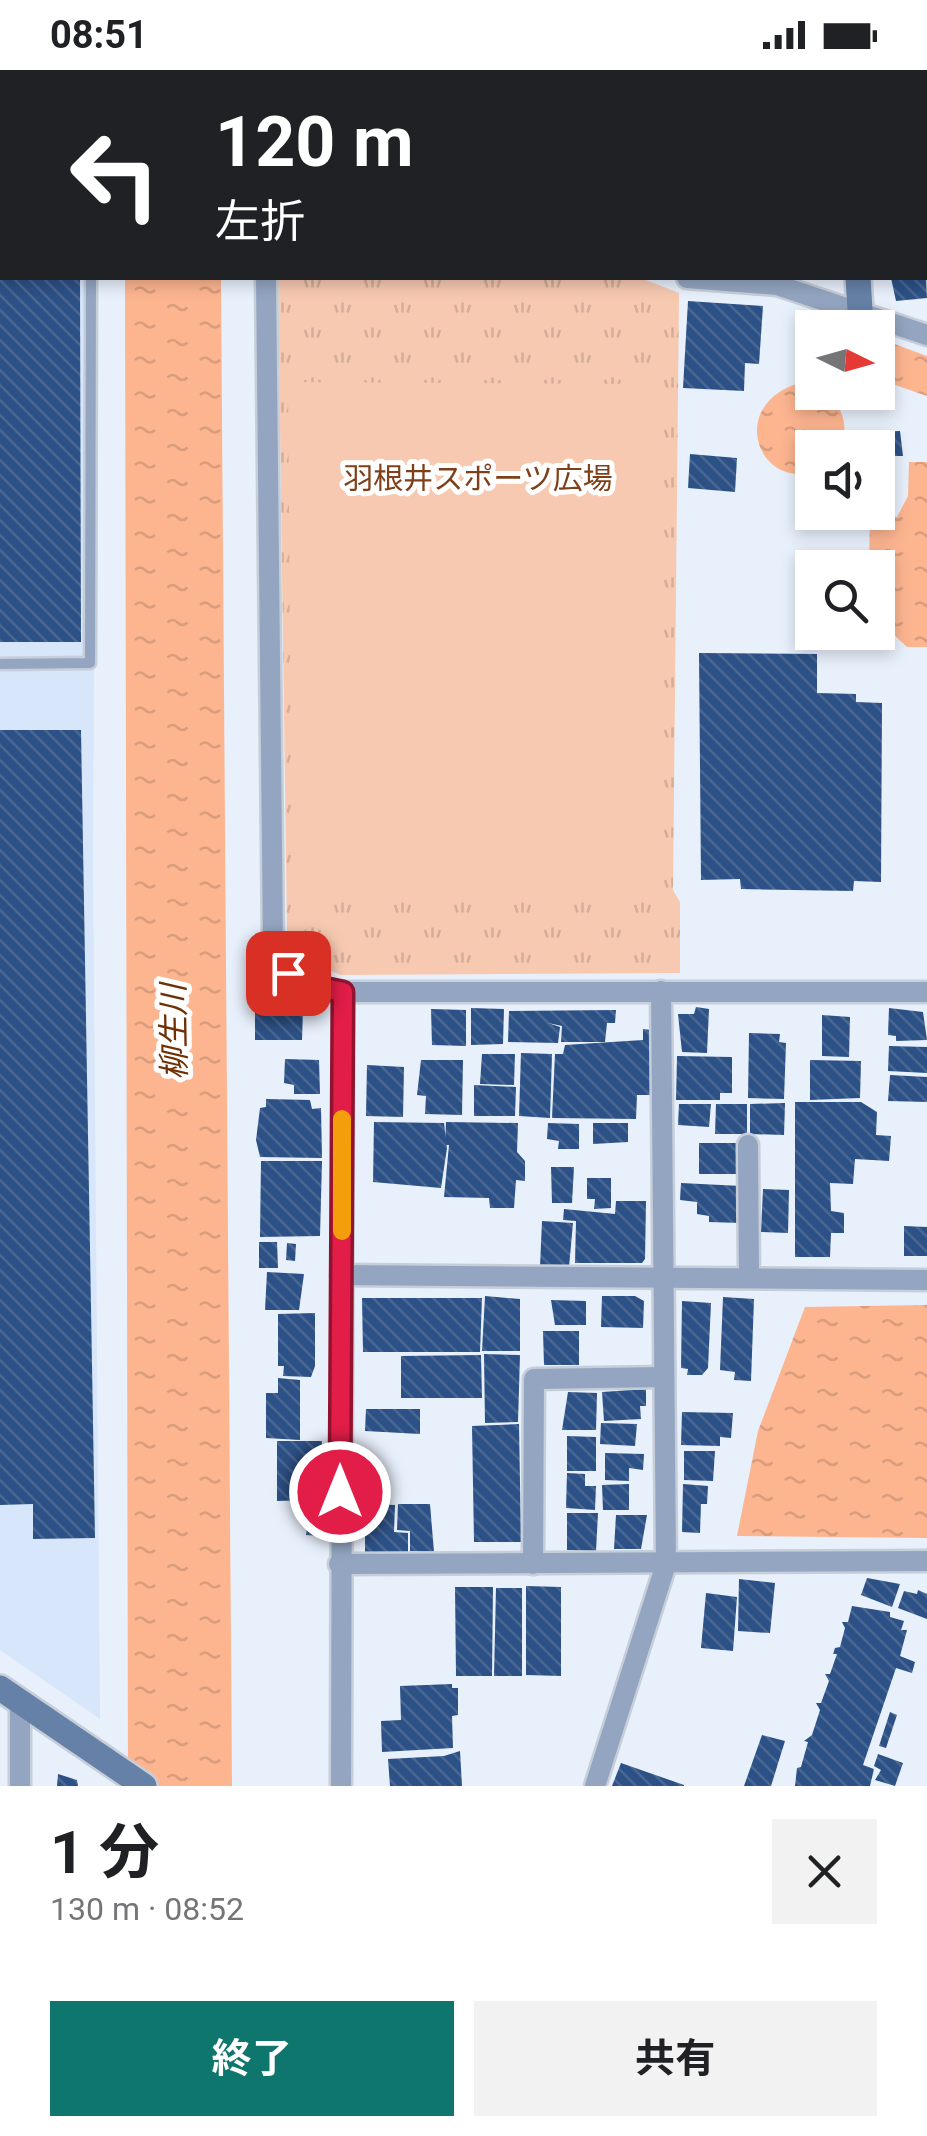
<!DOCTYPE html>
<html lang="ja">
<meta charset="utf-8">
<style>
:root{--surface:#fff;--page:#f2f2f2;--text:#202124;--muted:#757577;--accent:#0f766e}
body{margin:0;font-family:Roboto,"Noto Sans JP",sans-serif;background:var(--page);color:var(--text);height:100vh;display:flex;flex-direction:column;font-size:38px;white-space:nowrap}
*{box-sizing:border-box;margin:0}
p{font-size:32px;color:var(--muted)}
.icon{flex:none;width:55px;height:55px;fill:none;stroke:currentColor;stroke-width:2;stroke-linecap:round;stroke-linejoin:round}
.map{position:relative;height:1716px;overflow:hidden}
.side{display:flex;flex-direction:column;background:var(--surface);flex:1}
.side>*{flex:none}
.hud{position:absolute;left:0px;top:0px;width:928px;height:210px;box-shadow:0 5px 15px #0003;background:#202124;color:#fff;overflow:hidden}
.needle{width:65px;rotate:95deg}
.fabs{position:absolute;left:795px;top:240px;display:grid;gap:20px}
.fabs a{display:grid;place-items:center;width:100px;height:100px;border-radius:0px;background:var(--surface);box-shadow:0 5px 15px #0003;font-size:50px}
.pin{position:absolute;display:grid;place-items:center;width:85px;height:85px;color:#fff;margin:-42px;border-radius:20px;box-shadow:0 5px 15px #0006}
.me{position:absolute;width:110px;margin:-55px;rotate:0deg;stroke-linejoin:round;filter:drop-shadow(0 0 8px #0008)}
.turn{display:flex;align-items:center;gap:35px;height:210px;padding:0 50px;font-size:45px}
.turn .icon{width:130px;height:130px;stroke-width:2.5}
.turn b{display:block;font-size:70px;line-height:85px}
.round{display:grid;place-items:center;flex:none;width:105px;height:105px;border-radius:0px;background:var(--page)}
.headline{display:flex;align-items:center;justify-content:space-between;height:170px;padding:0 50px}
h1{font-size:60px;font-weight:700;line-height:75px}
.cta{display:flex;gap:20px;margin-top:auto;padding:20px 50px}
.cta a{flex:1;height:115px;border-radius:0px;background:var(--accent);color:#fff;font-size:40px;font-weight:700;line-height:115px;text-align:center}
.cta a+a{background:var(--page);color:var(--text)}
.status{display:flex;justify-content:space-between;align-items:center;height:70px;padding:0 50px;background:var(--surface);direction:ltr}
.status svg{height:28px;fill:currentColor}
.map>svg:first-child{display:block}
</style>
<div class="status"><b>08:51</b><svg viewBox="0 0 49 12"><path d="M0 12V9h3v3zM5 12V6h3v6zM10 12V3h3v9zM15 12V0h3v12zM26 1h20v11H26zM47 4h2v5h-2z"/></svg></div>
<div class="map">
<svg width="927" height="1716" viewBox="0 0 927 1716">
<defs>
<pattern id="grass-tufts" width="24" height="20" patternUnits="userSpaceOnUse" patternTransform="scale(2.5)"><rect width="24" height="20" fill="#f7c9b1"/><path d="M3 7l-1-3M5 7V3M7 7l1-3M15 17l-1-3M17 17v-4M19 17l1-3" fill="none" stroke="#d4ad99"/></pattern>
<pattern id="water-ripples" width="26" height="14" patternUnits="userSpaceOnUse" patternTransform="scale(2.5)"><rect width="26" height="14" fill="#fdb590"/><path d="M2 4q2-2 4 0t4 0M15 11q2-2 4 0t4 0" fill="none" stroke="#d99c7d"/></pattern>
<pattern id="building-back-hatch" width="6" height="6" patternUnits="userSpaceOnUse" patternTransform="scale(2.5)"><rect width="6" height="6" fill="#2c5186"/><path d="M-1 5l2 2M0 0l6 6M5-1l2 2" fill="none" stroke="#4a6792"/></pattern>
</defs>
<rect width="100%" height="100%" fill="#e8f0fc"/>
<polygon fill="#d7e6fa" points="0,0 98,0 2,2 2,208 96,208 93,795 100,1649 0,1580"/>
<polygon fill="url(#grass-tufts)" points="278,208 641,208 679,223 673,820 680,832 680,903 341,905 321,897 287,866"/>
<polygon fill="#f7c9b1" points="288,312 662,314 662,826 292,827"/>
<g fill="url(#water-ripples)">
<polygon points="125,208 221,208 232,1716 128,1716"/>
<polygon points="878,268 927,286 927,326 878,309"/>
<path d="M796 314 812 316V322L833 327C844 345 848 358 841 377L812 378V402C759 417 728 338 796 314Z"/>
<polygon points="909,392 927,392 927,577 907,577 878,550 878,498 869,497 870,446 897,447 908,426"/>
<polygon points="927,1235 927,1468 737,1466 758,1361 805,1237"/>
</g>
<g fill="url(#building-back-hatch)">
<polygon points="0,208 80,208 81,572 0,572"/>
<polygon points="891,208 926,208 927,228 896,231"/>
<polygon points="688,231 763,236 759,294 745,293 744,321 683,318"/>
<polygon points="900,361 903,386 878,386 871,362"/>
<polygon points="690,384 737,388 735,422 688,418"/>
<polygon points="699,583 817,584 817,623 856,624 856,632 882,633 881,812 854,811 853,821 741,819 740,809 701,810"/>
<polygon points="0,660 81,660 95,1468 33,1469 33,1434 0,1435"/>
<polygon points="696,937 709,939 707,983 682,982 678,944 694,944"/>
<polygon points="303,938 302,970 255,970 255,939"/>
<polygon points="471,938 504,939 503,974 471,975"/>
<polygon points="889,938 923,942 927,970 896,971 896,966 888,965"/>
<polygon points="431,939 466,940 466,976 432,975"/>
<polygon points="616,940 615,953 607,953 605,972 561,972 562,956 548,953 560,957 558,973 508,972 509,941"/>
<polygon points="822,945 850,947 849,987 822,986"/>
<polygon points="643,959 651,960 650,1025 637,1025 636,1049 552,1048 555,984 563,984 565,975 643,970"/>
<polygon points="749,963 780,964 779,972 786,973 784,1029 748,1028"/>
<polygon points="889,976 927,977 927,1003 888,1001"/>
<polygon points="521,983 552,984 550,1048 519,1046"/>
<polygon points="482,984 515,984 514,1015 480,1014"/>
<polygon points="677,986 732,987 732,1023 720,1023 720,1030 676,1030"/>
<polygon points="285,989 319,990 320,1024 294,1024 294,1015 284,1013"/>
<polygon points="421,990 463,990 462,1045 425,1044 426,1026 417,1025"/>
<polygon points="810,990 861,991 860,1028 810,1030"/>
<polygon points="367,995 404,997 403,1047 366,1046"/>
<polygon points="890,1005 927,1007 927,1032 888,1031"/>
<polygon points="474,1015 516,1017 515,1046 474,1046"/>
<polygon points="266,1029 310,1030 312,1039 321,1038 322,1088 260,1087 256,1070 260,1038 266,1037"/>
<polygon points="795,1032 861,1032 877,1042 876,1065 891,1066 889,1091 855,1089 853,1114 830,1113 831,1141 844,1143 844,1163 831,1163 830,1187 795,1187"/>
<polygon points="785,1033 784,1065 750,1064 750,1034"/>
<polygon points="679,1034 711,1034 709,1057 678,1055"/>
<polygon points="716,1034 747,1034 747,1064 715,1064"/>
<polygon points="374,1052 444,1053 447,1078 441,1118 373,1112"/>
<polygon points="446,1052 518,1053 517,1082 525,1091 525,1111 516,1110 514,1138 490,1138 489,1128 444,1127 449,1075 445,1075"/>
<polygon points="548,1053 579,1054 579,1079 558,1079 559,1071 547,1069"/>
<polygon points="593,1053 628,1053 628,1072 593,1074"/>
<rect x="699" y="1073" width="38" height="31"/>
<polygon points="261,1091 322,1091 320,1166 260,1167"/>
<polygon points="551,1097 574,1097 572,1133 552,1133"/>
<polygon points="587,1108 611,1108 611,1138 594,1139 595,1129 587,1129"/>
<polygon points="681,1113 741,1116 740,1153 709,1152 709,1146 697,1144 697,1132 680,1130"/>
<polygon points="763,1119 789,1120 788,1163 761,1162"/>
<polygon points="616,1131 646,1131 645,1189 642,1193 575,1193 576,1151 563,1150 564,1139 615,1144"/>
<polygon points="542,1151 573,1153 569,1197 540,1197"/>
<polygon points="904,1156 927,1157 927,1186 904,1186"/>
<polygon points="259,1172 277,1172 278,1198 259,1198"/>
<polygon points="287,1173 296,1174 295,1191 286,1190"/>
<polygon points="267,1202 304,1204 299,1240 265,1240"/>
<polygon points="485,1226 520,1229 520,1281 482,1281"/>
<polygon points="602,1226 635,1226 644,1231 643,1258 601,1257"/>
<polygon points="723,1227 754,1229 751,1311 734,1310 735,1302 720,1300"/>
<polygon points="362,1228 482,1228 480,1282 363,1282"/>
<polygon points="551,1230 586,1231 586,1255 555,1255"/>
<polygon points="682,1231 711,1233 708,1298 702,1305 687,1305 688,1299 681,1298"/>
<polygon points="315,1243 315,1296 311,1307 283,1306 284,1296 278,1296 278,1244"/>
<polygon points="543,1261 579,1261 579,1295 544,1295"/>
<polygon points="484,1284 520,1285 518,1352 485,1353"/>
<polygon points="481,1285 482,1328 401,1328 401,1286"/>
<polygon points="278,1308 300,1310 300,1370 266,1368 266,1323 278,1323"/>
<polygon points="646,1319 646,1336 640,1336 641,1349 604,1351 602,1322"/>
<polygon points="568,1322 597,1323 596,1360 562,1360"/>
<polygon points="366,1339 420,1339 420,1364 365,1361"/>
<polygon points="682,1342 733,1343 731,1368 720,1367 720,1376 681,1375"/>
<polygon points="601,1353 637,1354 635,1376 600,1374"/>
<polygon points="519,1354 521,1472 474,1472 472,1356"/>
<polygon points="567,1366 596,1367 596,1401 567,1401"/>
<polygon points="277,1371 322,1371 321,1394 310,1395 309,1430 277,1431"/>
<polygon points="684,1381 715,1381 713,1411 684,1410"/>
<polygon points="605,1383 644,1384 643,1400 629,1398 629,1411 605,1410"/>
<polygon points="567,1403 585,1404 585,1416 596,1416 595,1440 566,1438"/>
<polygon points="629,1414 629,1440 603,1440 602,1415"/>
<polygon points="683,1414 708,1416 707,1434 701,1434 700,1463 682,1462"/>
<polygon points="365,1434 395,1435 394,1462 408,1463 408,1482 365,1482"/>
<polygon points="398,1434 430,1434 434,1482 410,1481 410,1461 397,1460"/>
<polygon points="567,1443 598,1443 596,1481 567,1480"/>
<polygon points="616,1445 647,1445 641,1479 614,1479"/>
<polygon points="308,1451 323,1453 321,1466 306,1465"/>
<polygon points="867,1508 900,1514 892,1537 861,1525"/>
<polygon points="739,1509 775,1513 770,1563 738,1561"/>
<polygon points="526,1516 561,1517 561,1606 526,1605"/>
<polygon points="455,1517 493,1517 492,1606 456,1606"/>
<polygon points="496,1518 522,1518 522,1606 494,1606"/>
<polygon points="918,1520 927,1524 927,1549 898,1538 904,1521 917,1524"/>
<polygon points="706,1523 737,1527 733,1581 701,1578"/>
<polygon points="852,1536 890,1542 890,1547 904,1551 901,1560 907,1560 900,1586 915,1592 912,1603 896,1598 863,1695 874,1699 870,1716 795,1716 797,1698 801,1697 808,1672 804,1671 812,1665 820,1640 816,1633 821,1633 829,1611 825,1604 830,1604 837,1584 833,1584 835,1578 840,1577 845,1558 842,1552 848,1552"/>
<polygon points="452,1614 452,1618 458,1618 458,1645 452,1646 453,1678 382,1682 381,1651 401,1650 400,1616"/>
<polygon points="890,1642 897,1645 886,1678 879,1676"/>
<polygon points="762,1665 785,1671 771,1716 744,1716"/>
<polygon points="460,1681 462,1716 390,1716 388,1689 444,1686"/>
<polygon points="878,1684 903,1693 895,1716 875,1710 881,1700 874,1696"/>
<polygon points="621,1693 684,1715 684,1716 612,1716"/>
<polygon points="58,1704 77,1710 78,1716 57,1716"/>
</g>
<g fill="none" stroke-linecap="round" stroke-linejoin="round">
<g stroke="#c6ced9" stroke-width="15">
<g id="lane">
<polyline points="0,48 2,48"/>
<polyline points="0,594 90,593 91,208"/>
</g>
</g>
<g stroke="#c6ced9" stroke-width="25">
<g id="street">
<polyline points="441,0 441,2"/>
<polyline points="265,2 265,0"/>
<path d="M266 208 273 875C283 909 309 920 343 922H927"/>
<polyline points="687,208 777,215 927,265"/>
<polyline points="748,1075 749,1207"/>
<polyline points="341,1205 927,1210"/>
<polyline points="339,1494 927,1491"/>
<polyline points="533,1494 534,1309 664,1307"/>
<polyline points="20,1632 20,1716"/>
<polyline points="341,1716 343,922"/>
<polyline points="595,1716 666,1494 661,921"/>
</g>
</g>
<g stroke="#c6ced9" stroke-width="30">
<g id="secondary">
<polyline points="850,0 850,2"/>
<polyline points="858,208 860,240"/>
<polyline points="0,1618 144,1716"/>
</g>
</g>
<use href="#lane" stroke="#93a5c0" stroke-width="10"/>
<use href="#street" stroke="#93a5c0" stroke-width="20"/>
<use href="#secondary" stroke="#6681a7" stroke-width="25"/>
</g>
<g fill="none" stroke-linecap="round" stroke-linejoin="round">
<g stroke="#92132f" stroke-width="25">
<polyline id="route" points="288,903 300,913 343,922 340,1422"/>
</g>
<use href="#route" stroke="#e11d48" stroke-width="18"/>
<polyline stroke="#f59e0b" stroke-width="18" points="342,1161 342,1049"/>
</g>
<g text-anchor="middle" dominant-baseline="central" stroke-width="10" stroke-linejoin="round" paint-order="stroke">
<g font-size="30" fill="#7f3f18" stroke="#fff">
<text x="478" y="408">羽根井スポーツ広場</text>
</g>
<g font-size="32" font-style="italic" fill="#6f3004" stroke="#fff">
<text transform="translate(174 962) rotate(-91)">柳生川</text>
</g>
</g>
</svg>
<div class="fabs">
<a><svg class="needle" viewBox="-14 -14 28 28"><path d="M0-13l5 13h-10z" fill="#e53935"/><path d="M0 13l5-13h-10z" fill="#757577"/></svg></a>
<a><svg class="icon" aria-label="sound" viewBox="0 0 24 24"><path d="M4 9h4l5-4v14l-5-4H4zM17 9q2 3 0 6"/></svg></a>
<a><svg class="icon" aria-label="search" viewBox="0 0 24 24"><circle cx="10" cy="10" r="6"/><path d="M15 15l6 6"/></svg></a>
</div>
<div class="pin" style="left:288px;top:903px;background:#d93025"><svg class="icon" aria-label="arrive" viewBox="0 0 24 24"><path d="M6 21V4h12l-3 4 3 4H6"/></svg></div>
<svg class="me" style="left:340px;top:1422px" viewBox="-20 -20 40 40"><circle r="17" fill="#e11d48" stroke="#fff" stroke-width="3"/><path d="M0-11L8 9 0 5-8 9z" fill="#fff"/></svg>
<div class="hud">
<div class="turn"><svg class="icon" aria-label="left" viewBox="0 0 24 24"><path d="M17 20v-9H6M10 6l-5 5 5 5"/></svg><div><b>120 m</b>左折</div></div>
</div>
</div>
<section class="side">
<div class="headline"><div><h1>1 分</h1><p>130 m · 08:52</p></div><a class="round"><svg class="icon" aria-label="close" viewBox="0 0 24 24"><path d="M6 6l12 12M18 6L6 18"/></svg></a></div>
<div class="cta"><a>終了</a><a>共有</a></div>
</section>
